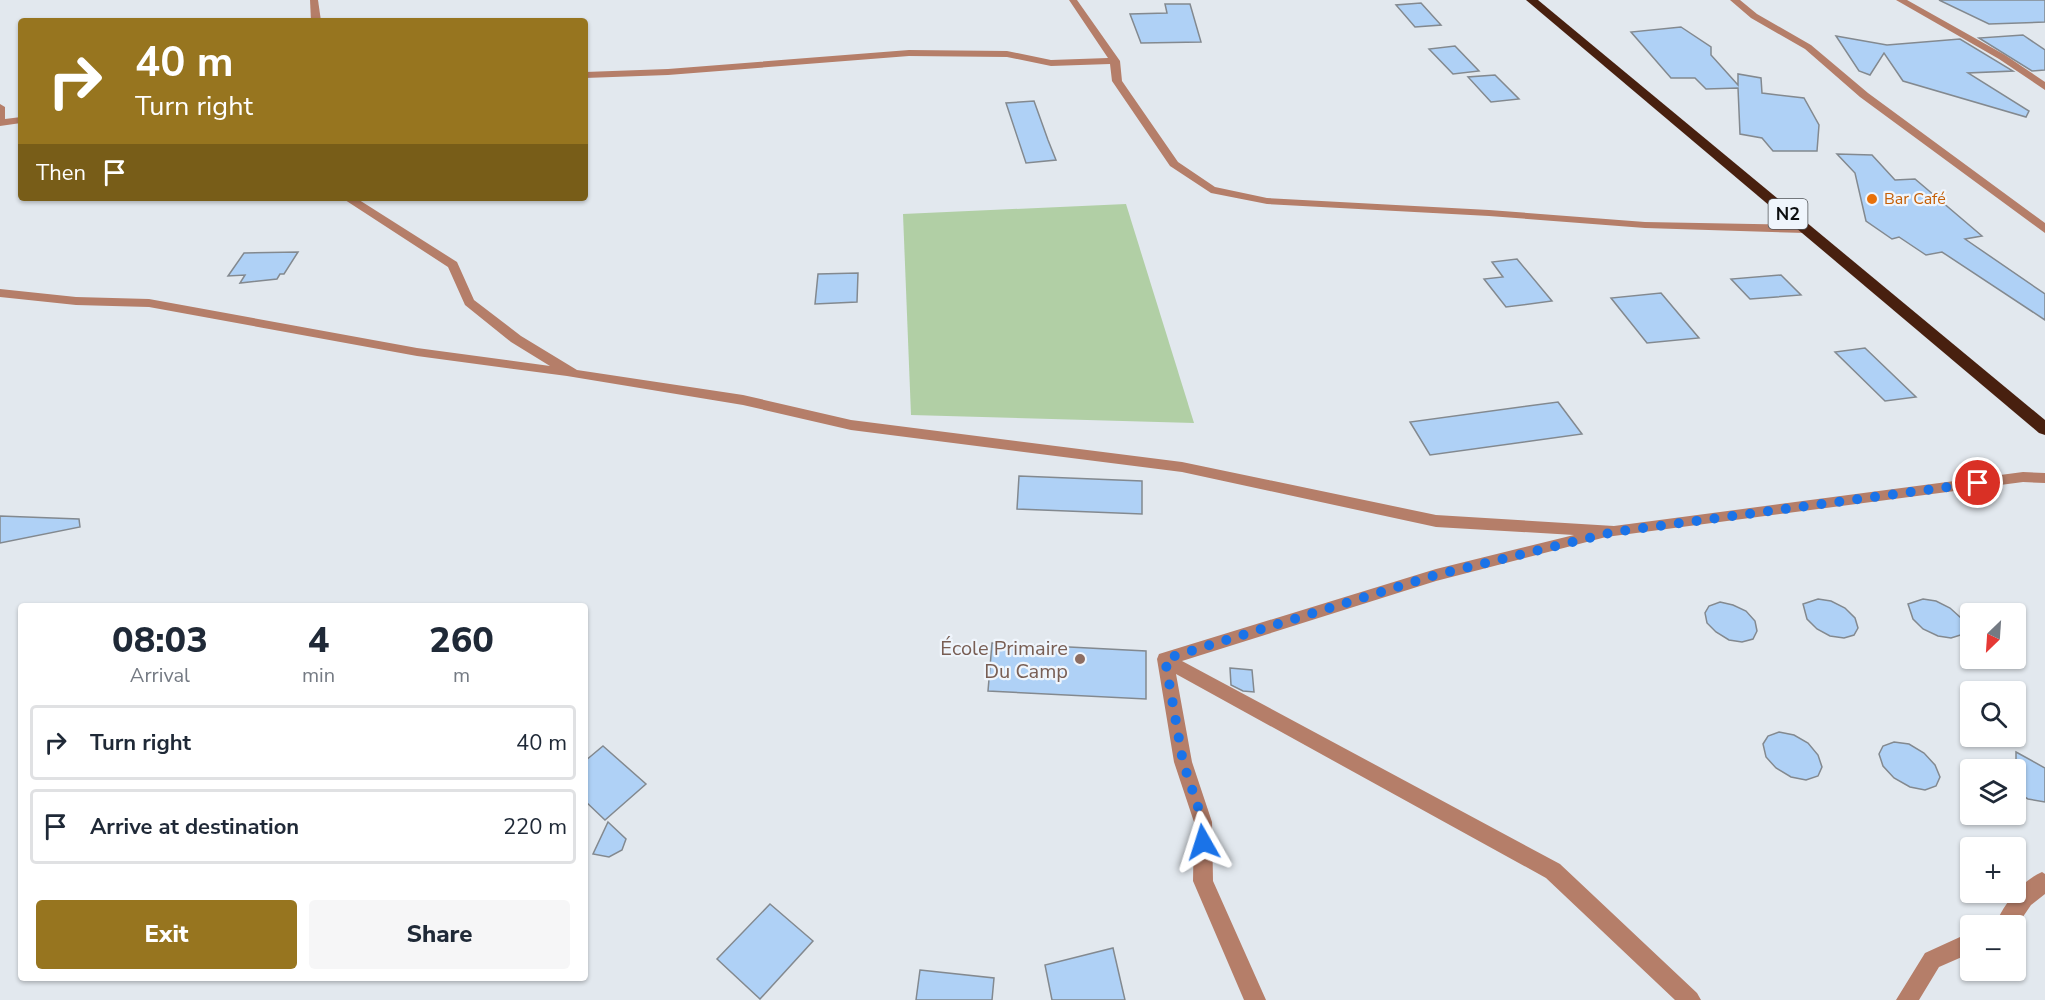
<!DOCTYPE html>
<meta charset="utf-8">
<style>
:root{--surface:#fff;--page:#f6f6f7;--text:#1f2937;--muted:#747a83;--line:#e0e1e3;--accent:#97751f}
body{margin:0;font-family:"Nunito Sans",sans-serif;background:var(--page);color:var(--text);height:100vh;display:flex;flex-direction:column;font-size:22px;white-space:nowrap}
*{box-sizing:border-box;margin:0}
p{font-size:20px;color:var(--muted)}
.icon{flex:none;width:33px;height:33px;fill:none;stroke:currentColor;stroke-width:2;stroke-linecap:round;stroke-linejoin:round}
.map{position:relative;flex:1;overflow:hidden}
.drawer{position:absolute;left:18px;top:603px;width:570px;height:378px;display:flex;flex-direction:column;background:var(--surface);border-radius:6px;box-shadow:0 2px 4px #0004}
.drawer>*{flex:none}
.top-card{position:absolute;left:18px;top:18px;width:570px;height:183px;border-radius:6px;box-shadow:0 2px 4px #0004;background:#97751f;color:#fff;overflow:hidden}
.needle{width:39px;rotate:205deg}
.controls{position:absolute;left:1960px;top:603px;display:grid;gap:12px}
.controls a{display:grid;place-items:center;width:66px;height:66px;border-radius:6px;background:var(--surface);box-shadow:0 2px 4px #0004;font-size:30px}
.pin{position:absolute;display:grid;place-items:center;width:51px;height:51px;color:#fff;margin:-26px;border:3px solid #fff;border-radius:50%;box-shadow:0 2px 6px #0007}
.me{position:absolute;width:66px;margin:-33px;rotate:354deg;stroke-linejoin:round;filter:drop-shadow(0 0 4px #0008)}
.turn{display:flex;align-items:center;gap:21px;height:126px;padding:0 18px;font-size:27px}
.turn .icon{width:78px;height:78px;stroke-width:2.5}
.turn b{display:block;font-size:42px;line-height:51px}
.then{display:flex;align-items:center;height:57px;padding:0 18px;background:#0003;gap:12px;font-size:22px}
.eta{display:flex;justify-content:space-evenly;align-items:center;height:102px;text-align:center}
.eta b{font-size:36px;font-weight:800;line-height:42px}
.cta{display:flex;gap:12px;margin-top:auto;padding:12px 18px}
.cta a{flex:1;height:69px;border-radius:6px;background:var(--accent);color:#fff;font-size:24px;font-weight:800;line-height:69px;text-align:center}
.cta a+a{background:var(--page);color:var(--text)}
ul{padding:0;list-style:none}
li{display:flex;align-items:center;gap:18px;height:75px;margin:0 12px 9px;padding:0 6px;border:3px solid var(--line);border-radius:6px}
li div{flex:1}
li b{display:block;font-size:22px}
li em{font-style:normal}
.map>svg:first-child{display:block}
</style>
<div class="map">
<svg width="2045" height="1000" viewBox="0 0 2045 1000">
<rect width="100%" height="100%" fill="#e2e8ee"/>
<polygon fill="#b1cfa5" points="1126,204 1194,423 911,415 903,214"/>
<g fill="#afd1f6" stroke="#83898f" stroke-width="1.5">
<polygon points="1939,0 2045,0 2045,22 1989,24"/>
<polygon points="1421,3 1441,25 1415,27 1396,5"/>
<polygon points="1165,4 1190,4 1201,42 1141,43 1130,14 1167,13"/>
<polygon points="1681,27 1711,47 1711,55 1738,85 1738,74 1761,78 1762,93 1804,98 1819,125 1817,151 1773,151 1762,138 1740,134 1738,88 1706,89 1695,78 1671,78 1631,32"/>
<polygon points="2023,35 2045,50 2045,70 2032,71 1979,38"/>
<polygon points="1836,36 1887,45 1960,39 2013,71 1968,73 2029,111 2026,117 1903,81 1884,53 1870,75 1859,71"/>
<polygon points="1455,46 1479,71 1453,74 1429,49"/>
<polygon points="1495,75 1519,99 1491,102 1468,77"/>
<polygon points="1034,101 1048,140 1056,160 1026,163 1006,103"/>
<polygon points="1837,154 1872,155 1895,180 1915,179 1982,236 1965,239 2045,294 2045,320 1942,252 1926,255 1899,237 1892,239 1866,221 1855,173"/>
<polygon points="298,252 284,274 280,274 277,279 240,283 245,275 228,276 244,253"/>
<polygon points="1517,259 1552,301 1506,307 1484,279 1503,277 1492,262"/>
<polygon points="858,273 857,302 815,304 818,274"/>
<polygon points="1781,275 1801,295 1750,299 1731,279"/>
<polygon points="1661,293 1699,338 1647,343 1611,298"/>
<polygon points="1865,348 1916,397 1885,401 1835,352"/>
<polygon points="1558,402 1582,434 1430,455 1410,422"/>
<polygon points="1019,476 1142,481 1142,514 1017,509"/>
<polygon points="0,516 79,519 80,527 0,543"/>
<polygon points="1818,599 1831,601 1845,608 1855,618 1858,628 1854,635 1844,638 1830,636 1817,629 1807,619 1803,604"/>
<polygon points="1923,599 1936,601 1950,608 1961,618 1967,633 1951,638 1938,636 1923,629 1913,619 1908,604"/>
<polygon points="1720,602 1733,605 1746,611 1755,621 1757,631 1753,639 1742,642 1729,640 1716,632 1707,623 1705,613 1709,606"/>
<polygon points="992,643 1146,651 1146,699 988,691"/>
<polygon points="1230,668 1252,670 1254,692 1243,691 1231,685"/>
<polygon points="1779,732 1794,735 1808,743 1818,755 1822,767 1818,776 1806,780 1791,777 1776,768 1766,757 1763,744 1768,736"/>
<polygon points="1894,742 1909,744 1924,753 1935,765 1940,777 1936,786 1925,790 1910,787 1894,778 1883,766 1879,754 1883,746"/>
<polygon points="603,746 646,784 605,820 585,801 585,761"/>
<polygon points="2016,752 2045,768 2045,802 2028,799 2016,792"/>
<polygon points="608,822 626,839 622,850 609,857 593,854"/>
<polygon points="770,904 813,941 760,999 717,959"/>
<polygon points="1113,948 1125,1000 1052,1000 1045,965"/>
<polygon points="920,970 994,978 992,1000 916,1000"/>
</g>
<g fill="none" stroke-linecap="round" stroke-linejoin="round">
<g fill="#b57e69" fill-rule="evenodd">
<polygon points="310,0 318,0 321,21 311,21"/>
<polygon points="1069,0 1077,0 1120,61 1122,81 1178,162 1215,187 1267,198 1489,210 1645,222 1806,225 1812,229 1806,233 1645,228 1489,216 1267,204 1211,193 1170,166 1112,81 1110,64 1051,66 1007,57 909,56 668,75 585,78 585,72 668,69 909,50 1007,51 1051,60 1108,58"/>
<polygon points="1730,0 1740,0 1757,14 1811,45 1868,93 2045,223 2045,233 1860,97 1805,49 1751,18"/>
<polygon points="1896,0 1907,0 2005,55 2045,82 2045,90 1999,59"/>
<polygon points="0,104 5,107 5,119 21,117 21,123 0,126"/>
<polygon points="342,198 356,198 457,262 474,300 521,336 577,370 743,395 851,420 1182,462 1436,515 1614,526 2023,472 2045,473 2045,483 2023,482 1606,537 1436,581 1182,661 1560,864 1697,993 1701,1000 1675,1000 1546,878 1176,674 1192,762 1212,822 1213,881 1266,1000 1244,1000 1193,881 1194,822 1174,762 1157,659 1159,654 1436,569 1574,535 1436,527 1182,472 851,430 743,405 567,376 417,356 149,307 76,305 0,297 0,289 76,297 149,299 417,348 550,366 511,342 465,305 448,267"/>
<path d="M2042 872 2045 874V894L2031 905 2016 927V926H1995C2003 905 2021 881 2042 872Z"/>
<polygon points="1971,932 1971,953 1939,967 1919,1000 1896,1000 1925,953"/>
</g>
<polygon fill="#48200f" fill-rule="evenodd" points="1526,0 1538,0 2045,420 2045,435 2039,433"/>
</g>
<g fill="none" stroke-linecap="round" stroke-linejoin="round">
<polyline stroke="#1a73e8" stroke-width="10" stroke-dasharray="0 18" points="1203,842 1203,822 1183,762 1165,659 1436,575 1614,532 1978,483"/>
</g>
<circle fill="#e8710a" stroke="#eff5fc" stroke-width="2" cx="1872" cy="199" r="6"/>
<circle fill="#8d6e63" stroke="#eff5fc" stroke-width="2" cx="1080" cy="659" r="6"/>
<g text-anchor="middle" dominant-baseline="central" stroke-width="4.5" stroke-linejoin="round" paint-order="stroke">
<g font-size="16" fill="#c56008" stroke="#eff5fc" text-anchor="start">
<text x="1884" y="199">Bar Café</text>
</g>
<rect fill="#eff5fc" stroke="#505357" stroke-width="1.5" x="1768.5" y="199" width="39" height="30" rx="4.5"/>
<g font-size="18" font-weight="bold" fill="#0c0e10">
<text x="1788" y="214">N2</text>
</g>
<g font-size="20" fill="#785e54" stroke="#eff5fc" text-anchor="end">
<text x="1068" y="648">École Primaire<tspan x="1068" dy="23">Du Camp</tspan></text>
</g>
</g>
</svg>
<div class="controls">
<a><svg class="needle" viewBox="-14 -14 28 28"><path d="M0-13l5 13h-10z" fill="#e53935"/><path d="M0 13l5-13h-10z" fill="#747a83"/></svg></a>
<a><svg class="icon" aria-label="search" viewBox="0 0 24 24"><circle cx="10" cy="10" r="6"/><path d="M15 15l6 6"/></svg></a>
<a><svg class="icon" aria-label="layers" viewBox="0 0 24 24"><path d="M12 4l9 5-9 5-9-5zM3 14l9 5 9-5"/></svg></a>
<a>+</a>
<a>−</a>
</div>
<div class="pin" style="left:1978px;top:483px;background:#d93025"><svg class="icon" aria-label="arrive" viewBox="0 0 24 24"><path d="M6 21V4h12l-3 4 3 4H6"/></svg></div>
<svg class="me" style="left:1203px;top:842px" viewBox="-20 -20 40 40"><path d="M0-17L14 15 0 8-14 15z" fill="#1a73e8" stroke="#fff" stroke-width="4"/></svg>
<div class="top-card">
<div class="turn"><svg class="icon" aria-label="right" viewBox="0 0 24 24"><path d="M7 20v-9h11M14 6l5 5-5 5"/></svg><div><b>40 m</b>Turn right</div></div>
<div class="then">Then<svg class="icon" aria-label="arrive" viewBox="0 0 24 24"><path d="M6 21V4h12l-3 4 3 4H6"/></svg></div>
</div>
<section class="drawer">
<div class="eta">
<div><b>08:03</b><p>Arrival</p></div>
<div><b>4</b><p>min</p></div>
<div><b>260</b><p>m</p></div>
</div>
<ul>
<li><svg class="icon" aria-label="right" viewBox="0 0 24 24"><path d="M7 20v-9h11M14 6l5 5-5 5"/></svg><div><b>Turn right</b></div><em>40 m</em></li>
<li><svg class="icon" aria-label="arrive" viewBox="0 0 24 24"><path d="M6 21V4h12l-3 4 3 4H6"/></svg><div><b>Arrive at destination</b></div><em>220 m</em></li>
</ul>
<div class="cta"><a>Exit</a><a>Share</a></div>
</section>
</div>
